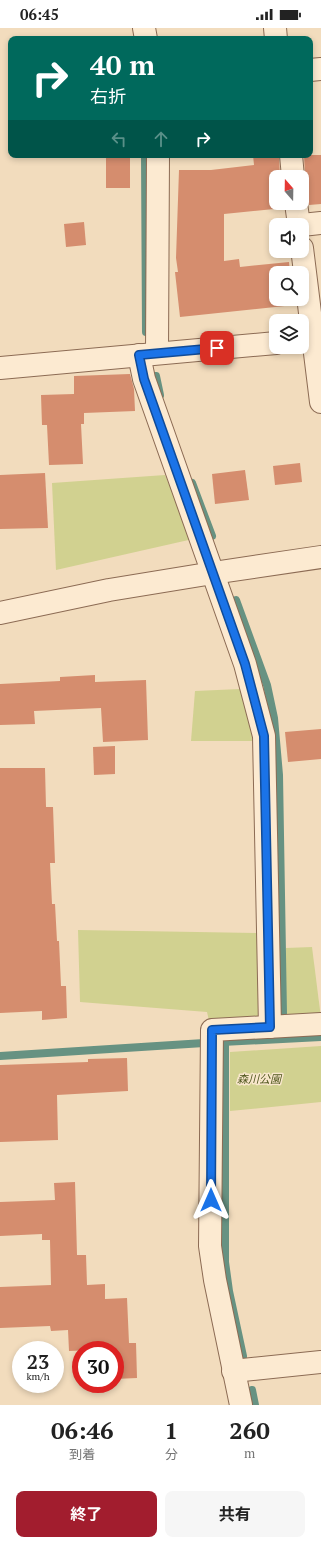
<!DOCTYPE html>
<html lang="ja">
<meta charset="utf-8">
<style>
:root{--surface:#fff;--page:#f6f6f6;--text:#222;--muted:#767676;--accent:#a21d2e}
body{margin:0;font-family:"PT Serif","Noto Sans JP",serif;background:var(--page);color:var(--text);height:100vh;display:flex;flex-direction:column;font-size:15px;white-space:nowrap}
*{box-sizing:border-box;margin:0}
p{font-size:13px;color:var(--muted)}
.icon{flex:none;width:22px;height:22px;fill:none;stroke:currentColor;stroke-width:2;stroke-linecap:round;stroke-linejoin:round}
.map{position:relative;height:1377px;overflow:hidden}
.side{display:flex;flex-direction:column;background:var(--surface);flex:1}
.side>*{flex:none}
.top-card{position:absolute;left:8px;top:8px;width:305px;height:122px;border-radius:8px;box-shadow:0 2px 6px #0003;background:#00695c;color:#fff;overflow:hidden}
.needle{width:26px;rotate:340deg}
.fabs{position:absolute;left:269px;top:142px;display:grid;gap:8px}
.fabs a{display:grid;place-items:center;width:40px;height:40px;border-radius:8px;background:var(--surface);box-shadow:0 2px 6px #0003;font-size:20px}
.speed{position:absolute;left:12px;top:1313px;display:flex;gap:8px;font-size:20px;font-weight:700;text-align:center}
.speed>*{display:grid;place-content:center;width:52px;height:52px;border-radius:50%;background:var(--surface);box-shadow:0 2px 6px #0003;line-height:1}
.speed small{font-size:10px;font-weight:400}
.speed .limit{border:6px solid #d22;background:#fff;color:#111}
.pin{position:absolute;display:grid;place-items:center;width:34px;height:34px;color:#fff;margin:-17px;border-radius:8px;box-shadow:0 2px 6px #0006}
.me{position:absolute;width:44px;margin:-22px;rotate:0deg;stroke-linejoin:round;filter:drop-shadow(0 0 3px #0008)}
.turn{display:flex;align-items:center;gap:14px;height:84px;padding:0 16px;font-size:18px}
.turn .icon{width:52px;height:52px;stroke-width:2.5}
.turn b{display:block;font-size:28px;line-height:34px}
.lanes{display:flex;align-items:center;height:38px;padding:0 16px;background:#0003;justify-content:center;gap:20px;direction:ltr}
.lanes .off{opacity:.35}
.eta{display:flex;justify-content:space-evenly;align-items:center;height:68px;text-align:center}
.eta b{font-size:24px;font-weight:700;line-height:28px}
.button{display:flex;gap:8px;margin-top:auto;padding:8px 16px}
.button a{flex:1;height:46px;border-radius:8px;background:var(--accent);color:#fff;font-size:16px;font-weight:700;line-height:46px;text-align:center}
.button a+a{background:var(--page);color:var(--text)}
.status{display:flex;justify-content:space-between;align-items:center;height:28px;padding:0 20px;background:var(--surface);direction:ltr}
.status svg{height:11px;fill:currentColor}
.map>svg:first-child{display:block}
</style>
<div class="status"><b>06:45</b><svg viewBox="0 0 49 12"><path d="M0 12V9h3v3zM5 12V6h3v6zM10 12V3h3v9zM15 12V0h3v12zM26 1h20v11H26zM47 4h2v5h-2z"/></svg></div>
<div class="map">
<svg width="321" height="1377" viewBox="0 0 321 1377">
<rect width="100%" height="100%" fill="#f2dcbd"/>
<g fill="#d1d190">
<polygon points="165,447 193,511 56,542 52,455"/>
<polygon points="240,661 252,693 252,713 191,713 195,663"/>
<polygon points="78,902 261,905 263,988 210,997 207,984 80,974"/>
<polygon points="312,919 321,990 285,991 286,920"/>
<polygon points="321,1018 321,1074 230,1083 230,1024"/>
</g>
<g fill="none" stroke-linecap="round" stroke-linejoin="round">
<g stroke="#679282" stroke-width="8">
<polyline points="145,127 146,304"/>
<polyline points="156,348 160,367"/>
<polyline points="192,455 212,508"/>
<polyline points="236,572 267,657 274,690 279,747 283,986"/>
<polyline points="222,1014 321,1009"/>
<polyline points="225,1014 225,1234 229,1263 243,1328"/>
<polyline points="0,1028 204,1015"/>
<polyline points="252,1362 255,1377"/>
</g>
</g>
<g fill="#d58d6e">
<rect x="106" y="127" width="24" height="33"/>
<polygon points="253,127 279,127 280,149 276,149 276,175 284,175 284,180 224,186 224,233 239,231 240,239 289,234 290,245 276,245 276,271 293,271 294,277 180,289 175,244 178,244 176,230 179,142 211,142 254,137"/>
<polygon points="304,127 321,127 321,176 309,177 306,168 302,164 302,157 304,154 305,148"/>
<polygon points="84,194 86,217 66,219 64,196"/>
<polygon points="130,346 134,361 135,383 84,385 84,396 81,396 83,436 49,437 47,397 42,397 41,367 74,366 74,348"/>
<polygon points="300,435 302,454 275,457 273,438"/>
<polygon points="245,442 249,472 215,476 212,446"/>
<polygon points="45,445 48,500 0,501 0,447"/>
<polygon points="95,647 95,654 146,652 148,712 103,714 101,680 34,683 35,696 0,697 0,656 60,653 60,649"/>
<polygon points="321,701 321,731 288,734 285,704"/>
<polygon points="115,718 115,746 94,747 93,719"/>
<polygon points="0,740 45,740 46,779 53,779 55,835 50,835 52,876 55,876 57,913 59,913 61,958 66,958 67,990 42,992 42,983 0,985"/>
<polygon points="127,1030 128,1063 57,1067 58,1112 0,1114 0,1037 88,1034 88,1031"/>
<polygon points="75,1154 77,1227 86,1227 87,1257 105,1256 105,1271 127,1270 129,1315 136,1315 137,1350 115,1351 115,1321 69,1323 68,1302 51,1303 50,1298 0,1300 0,1259 51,1257 50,1212 42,1212 42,1206 0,1208 0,1174 55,1172 54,1155"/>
</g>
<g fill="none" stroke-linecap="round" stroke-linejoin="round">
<g stroke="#8c6b54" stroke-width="24">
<g id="minor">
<polyline points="144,0 146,11"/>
<polyline points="275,0 276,11"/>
<polyline points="310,42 321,41"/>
<polyline points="291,127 293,149"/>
<polyline points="296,175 299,197"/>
<polyline points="302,197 321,195"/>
<polyline points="302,220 321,374"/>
<polyline points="157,325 158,127"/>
<polyline points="139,327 144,351 245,636 264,708 270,999"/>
<polyline points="0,340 276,315"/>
<polyline points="0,585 109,562 213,545 321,529"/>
<polyline points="233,1343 321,1334"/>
<polyline points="241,1377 215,1252 210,1218 212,1002 321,996"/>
</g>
</g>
<use href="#minor" stroke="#fcead1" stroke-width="22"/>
</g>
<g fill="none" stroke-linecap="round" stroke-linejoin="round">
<g stroke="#114b97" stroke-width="10">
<polyline id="route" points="211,1172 212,1002 270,999 264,708 245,636 144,351 139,327 217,320"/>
</g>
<use href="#route" stroke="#1a73e8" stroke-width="7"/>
</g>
<g text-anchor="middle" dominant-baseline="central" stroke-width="3" stroke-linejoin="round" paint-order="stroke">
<g font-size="11" font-style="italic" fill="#51581f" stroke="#f9e7cd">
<text x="259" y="1051">森川公園</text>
</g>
</g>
</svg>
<div class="fabs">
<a><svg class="needle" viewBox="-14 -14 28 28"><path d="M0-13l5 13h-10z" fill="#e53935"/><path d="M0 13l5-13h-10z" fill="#767676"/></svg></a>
<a><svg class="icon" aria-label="sound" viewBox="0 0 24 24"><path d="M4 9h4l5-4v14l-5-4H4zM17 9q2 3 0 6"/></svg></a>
<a><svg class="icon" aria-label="search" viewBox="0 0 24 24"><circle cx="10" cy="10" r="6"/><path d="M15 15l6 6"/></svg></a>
<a><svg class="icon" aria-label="layers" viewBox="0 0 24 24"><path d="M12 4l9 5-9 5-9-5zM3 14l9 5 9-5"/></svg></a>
</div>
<div class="speed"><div>23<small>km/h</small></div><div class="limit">30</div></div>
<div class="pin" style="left:217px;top:320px;background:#d93025"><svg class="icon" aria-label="arrive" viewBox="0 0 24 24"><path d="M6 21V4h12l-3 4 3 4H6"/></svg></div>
<svg class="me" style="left:211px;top:1172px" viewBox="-20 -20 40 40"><path d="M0-17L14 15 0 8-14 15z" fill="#1a73e8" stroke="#fff" stroke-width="4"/></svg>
<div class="top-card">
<div class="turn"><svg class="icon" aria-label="right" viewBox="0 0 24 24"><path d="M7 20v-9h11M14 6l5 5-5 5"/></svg><div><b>40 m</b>右折</div></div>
<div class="lanes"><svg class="icon off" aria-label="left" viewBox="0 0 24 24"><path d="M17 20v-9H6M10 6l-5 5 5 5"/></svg><svg class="icon off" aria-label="ahead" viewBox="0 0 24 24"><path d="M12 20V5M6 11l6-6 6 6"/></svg><svg class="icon" aria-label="right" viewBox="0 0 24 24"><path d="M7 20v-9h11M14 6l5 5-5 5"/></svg></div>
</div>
</div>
<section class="side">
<div class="eta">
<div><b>06:46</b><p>到着</p></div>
<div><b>1</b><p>分</p></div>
<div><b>260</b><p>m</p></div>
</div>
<div class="button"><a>終了</a><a>共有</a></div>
</section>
